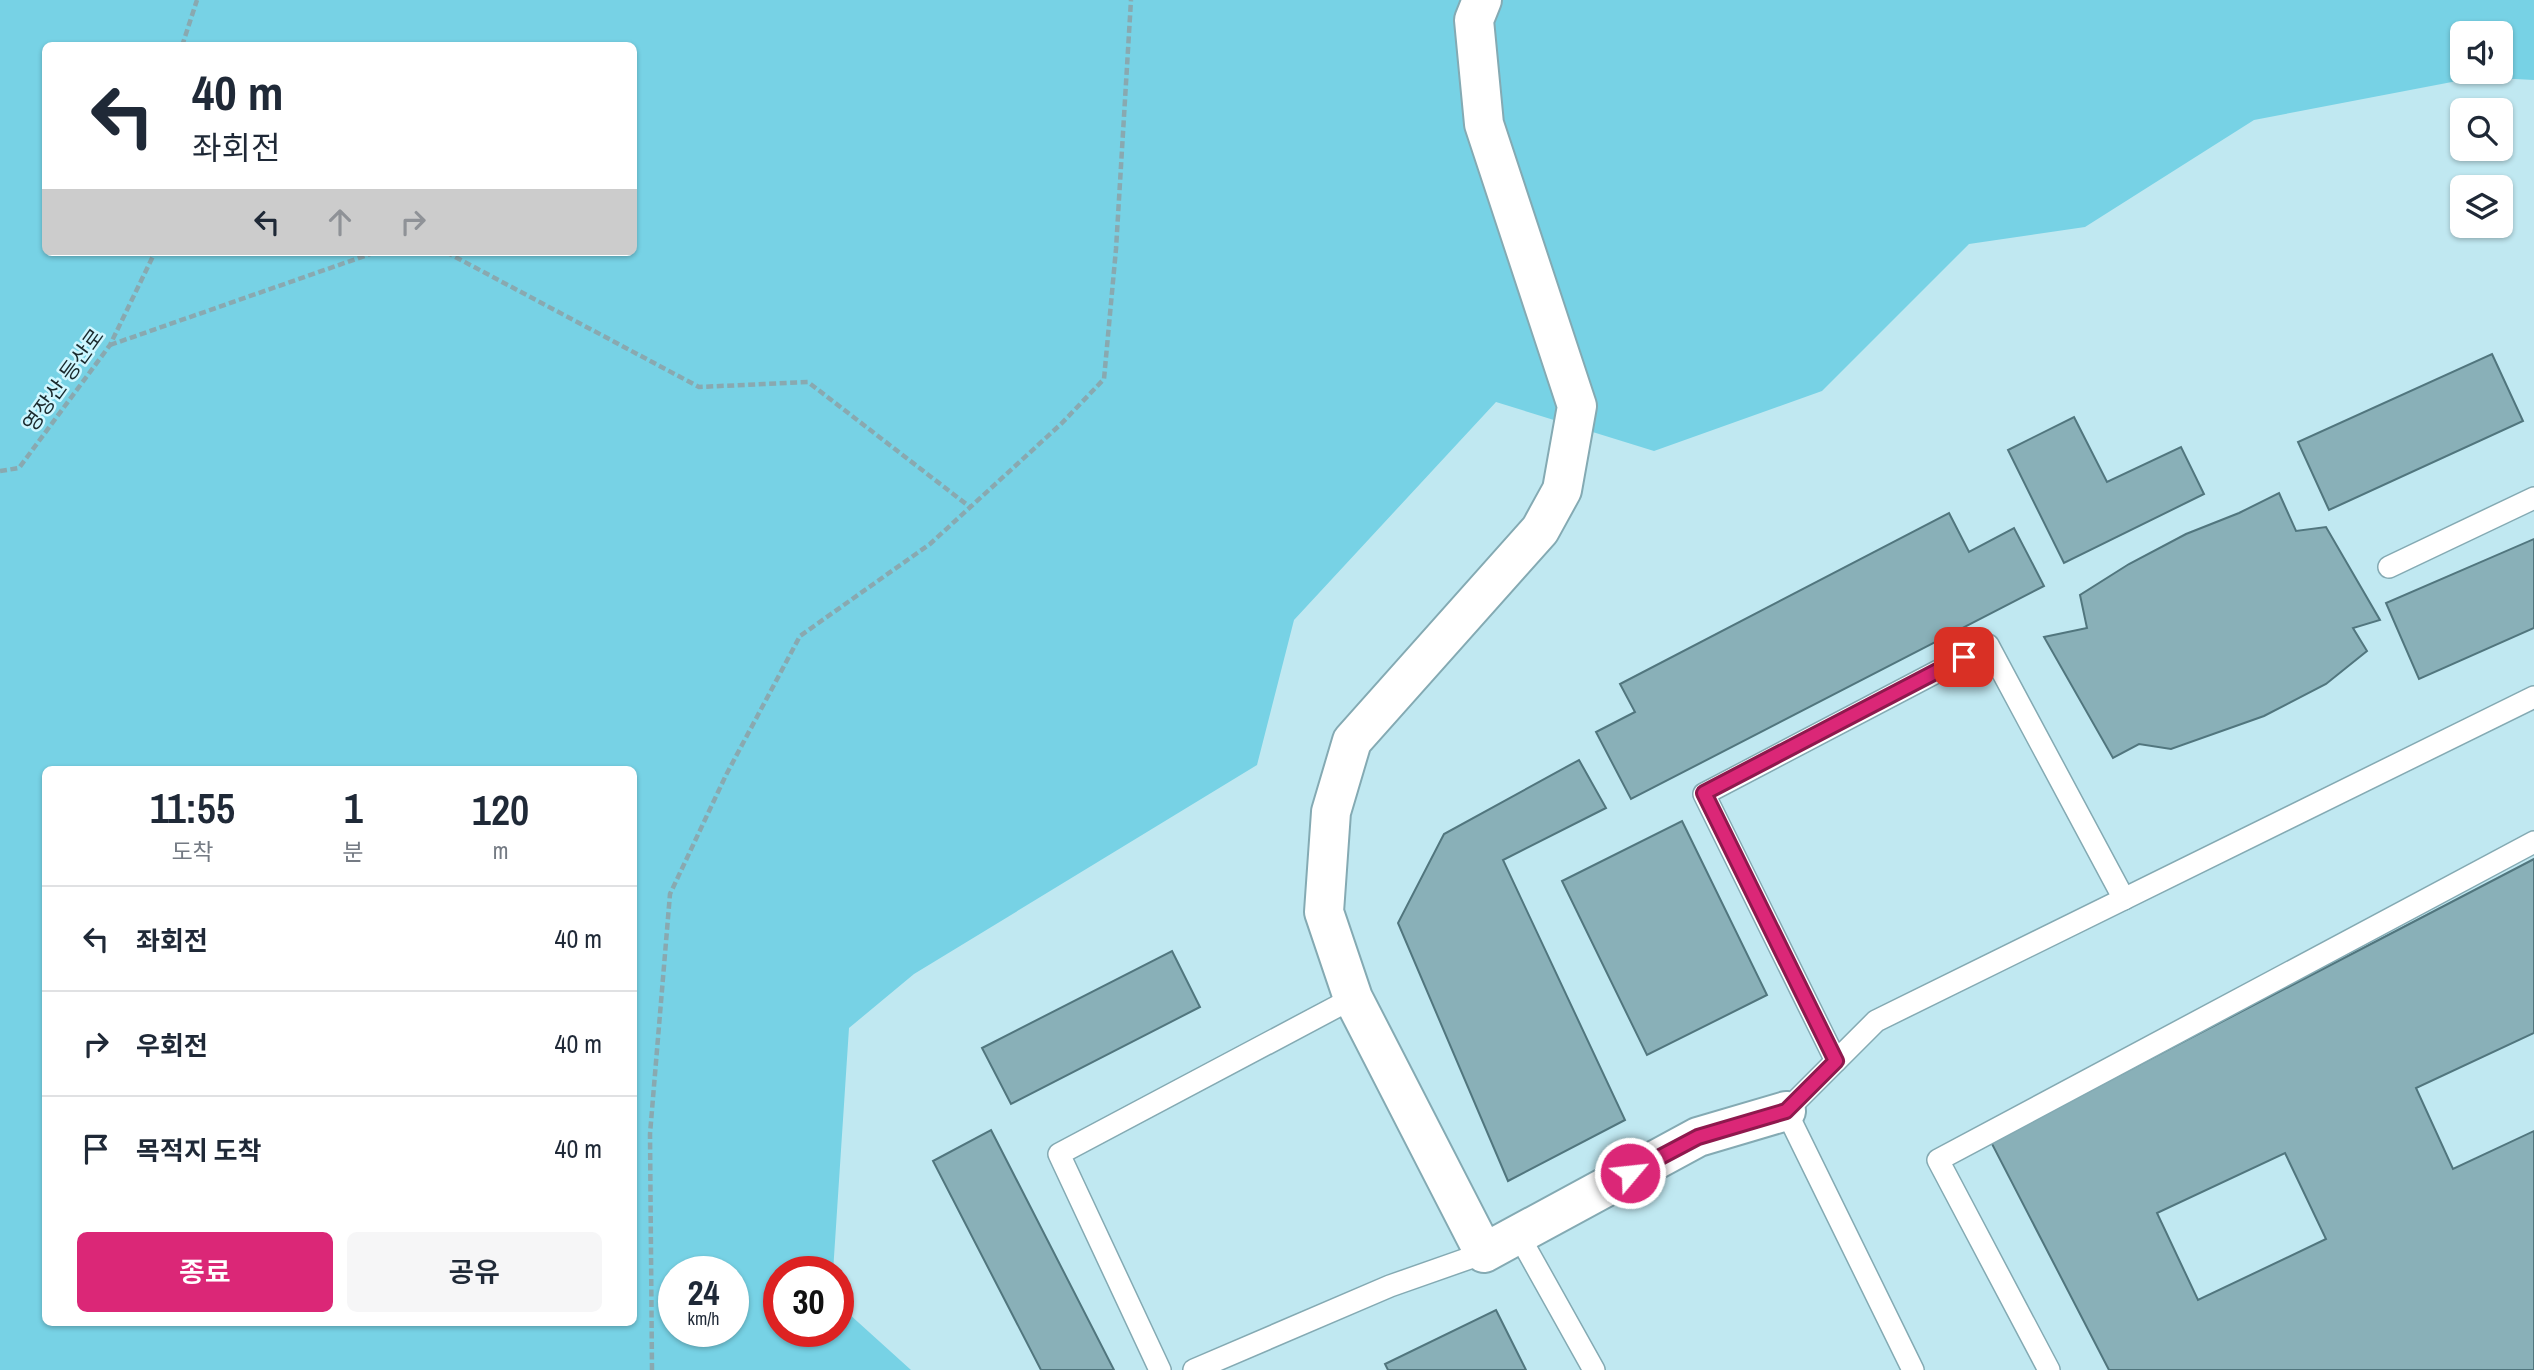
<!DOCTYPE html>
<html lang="ko">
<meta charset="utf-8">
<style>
:root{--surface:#fff;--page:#f6f6f7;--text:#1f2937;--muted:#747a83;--line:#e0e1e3;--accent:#db2777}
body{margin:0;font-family:"Archivo Narrow","Noto Sans KR",sans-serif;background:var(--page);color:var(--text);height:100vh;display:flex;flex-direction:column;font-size:26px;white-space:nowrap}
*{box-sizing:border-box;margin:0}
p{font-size:23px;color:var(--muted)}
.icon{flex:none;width:38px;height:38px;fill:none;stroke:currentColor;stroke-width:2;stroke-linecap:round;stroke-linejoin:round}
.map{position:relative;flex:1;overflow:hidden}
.side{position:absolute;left:42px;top:766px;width:595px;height:560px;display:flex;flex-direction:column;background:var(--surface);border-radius:10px;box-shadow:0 2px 5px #0004}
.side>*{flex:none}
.banner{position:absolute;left:42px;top:42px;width:595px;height:214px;border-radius:10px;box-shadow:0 2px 5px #0004;background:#fff;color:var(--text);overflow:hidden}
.controls{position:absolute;left:2450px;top:21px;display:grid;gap:14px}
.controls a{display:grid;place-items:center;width:63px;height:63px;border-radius:10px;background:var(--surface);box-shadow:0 2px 5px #0004;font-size:35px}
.speed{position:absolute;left:658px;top:1256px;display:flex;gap:14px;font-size:35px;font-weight:700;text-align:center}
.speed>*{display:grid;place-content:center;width:91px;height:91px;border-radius:50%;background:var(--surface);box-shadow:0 2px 5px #0004;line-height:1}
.speed small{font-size:18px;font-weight:400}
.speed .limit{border:10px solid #d22;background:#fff;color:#111}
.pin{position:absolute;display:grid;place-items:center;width:60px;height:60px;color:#fff;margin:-30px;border-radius:14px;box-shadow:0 4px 10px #0006}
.me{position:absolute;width:77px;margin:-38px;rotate:62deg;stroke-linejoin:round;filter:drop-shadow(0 0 5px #0008)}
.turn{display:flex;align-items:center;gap:24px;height:147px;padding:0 35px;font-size:32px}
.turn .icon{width:91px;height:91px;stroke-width:2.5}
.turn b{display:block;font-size:49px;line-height:60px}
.lanes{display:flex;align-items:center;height:66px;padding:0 35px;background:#0003;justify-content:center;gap:35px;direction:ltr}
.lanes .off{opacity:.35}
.eta{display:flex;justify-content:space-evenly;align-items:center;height:119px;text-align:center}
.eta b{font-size:42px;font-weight:600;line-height:49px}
.button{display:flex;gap:14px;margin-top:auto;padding:14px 35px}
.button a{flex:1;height:80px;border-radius:10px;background:var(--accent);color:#fff;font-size:28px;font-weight:600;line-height:80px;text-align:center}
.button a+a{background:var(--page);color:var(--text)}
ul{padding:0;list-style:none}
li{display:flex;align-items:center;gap:21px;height:105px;padding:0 35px;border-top:2px solid var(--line)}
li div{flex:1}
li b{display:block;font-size:26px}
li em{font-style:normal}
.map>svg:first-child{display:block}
</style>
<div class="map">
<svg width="2534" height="1370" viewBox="0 0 2534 1370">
<rect width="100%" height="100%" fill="#c0e8f1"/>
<path fill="#77d2e5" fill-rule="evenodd" d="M0 0H2534V80L2478 77 2254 120 2085 227 1969 244 1822 391 1654 451 1496 402 1294 620 1257 765 914 974 849 1028 833 1272H779V1332H838V1304L911 1370H0ZM2462 33H2501V72H2462ZM46 46H634V252H46ZM46 770H634V1323H46ZM674 1272H733V1332H674Z"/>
<g fill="#89b0b8" stroke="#51767e" stroke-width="2" fill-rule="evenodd">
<polygon points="2492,354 2523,421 2329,510 2298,442"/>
<polygon points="2074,417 2107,482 2181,447 2204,494 2064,563 2008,450"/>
<polygon points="2279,493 2296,531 2326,527 2380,620 2353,628 2367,651 2326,684 2264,716 2171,749 2139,744 2113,758 2044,637 2087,628 2080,595 2129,564 2186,534 2239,513"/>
<polygon points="1949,513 1969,552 2014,528 2044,586 1631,799 1596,732 1635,712 1620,684"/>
<polygon points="2534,539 2534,628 2419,679 2386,603"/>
<polygon points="1579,760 1606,808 1503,860 1625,1120 1508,1181 1398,923 1444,834"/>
<polygon points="1682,821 1767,995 1647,1055 1562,881"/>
<path d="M2534 859V1033L2416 1088 2453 1169 2534 1131V1370H2109L1991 1142ZM2285 1153 2326 1239 2198 1300 2157 1213Z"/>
<polygon points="1172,951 1200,1007 1011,1104 982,1048"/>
<polygon points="991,1130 1114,1370 1041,1370 933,1161"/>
<polygon points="1496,1310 1526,1370 1388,1370 1385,1364"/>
</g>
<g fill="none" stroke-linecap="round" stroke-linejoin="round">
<g stroke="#84aab3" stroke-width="24">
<g id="lane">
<polyline points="2389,567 2534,498"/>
<polyline points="1836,1061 1704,794 1988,645 2124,899"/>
<polyline points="1518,1234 1594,1370"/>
<polyline points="1160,1370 1059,1154 1353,998"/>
<polyline points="1194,1370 1390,1286 1484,1253"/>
<polyline points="1913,1370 1786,1111 1876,1021 2534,697"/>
<polyline points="2049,1370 1938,1160 2534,842"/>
</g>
</g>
<g stroke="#84aab3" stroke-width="42">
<polyline id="street" points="1482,0 1474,20 1484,124 1577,406 1562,490 1540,530 1352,741 1331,812 1324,912 1353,998 1484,1253 1698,1137 1786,1111"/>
</g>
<g stroke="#89a9b0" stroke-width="4.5" stroke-dasharray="7 3.5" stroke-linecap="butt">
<polyline points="182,46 197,0"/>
<polyline points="446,252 699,387 808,382 970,507"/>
<polyline points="110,345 376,252"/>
<polyline points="0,471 19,468 110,345 155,252"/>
<polyline points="652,1370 650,1134 670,894 726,775 800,636 930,544 1061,424 1104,379 1116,249 1131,0"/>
</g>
<use href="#lane" stroke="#fff" stroke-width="21"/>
<use href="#street" stroke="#fff" stroke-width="38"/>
</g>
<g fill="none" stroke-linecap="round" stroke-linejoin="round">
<g stroke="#8e194d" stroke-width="18">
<polyline id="route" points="1630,1173 1698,1137 1786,1111 1836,1061 1704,793 1964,657"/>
</g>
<use href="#route" stroke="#db2777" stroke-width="12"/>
</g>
<g text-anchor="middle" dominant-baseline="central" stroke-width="5" stroke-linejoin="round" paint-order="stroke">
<g font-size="21" fill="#1a292d" stroke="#cdf6ff">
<text transform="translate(63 380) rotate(-54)">영장산 등산로</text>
</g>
</g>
</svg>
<div class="controls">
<a><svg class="icon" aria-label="sound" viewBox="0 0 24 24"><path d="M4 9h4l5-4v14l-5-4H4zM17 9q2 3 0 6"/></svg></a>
<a><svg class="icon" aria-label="search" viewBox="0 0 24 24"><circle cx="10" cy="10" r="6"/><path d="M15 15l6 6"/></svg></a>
<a><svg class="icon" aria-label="layers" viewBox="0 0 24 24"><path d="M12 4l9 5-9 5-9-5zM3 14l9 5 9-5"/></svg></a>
</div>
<div class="speed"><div>24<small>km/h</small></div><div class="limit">30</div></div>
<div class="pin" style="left:1964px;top:657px;background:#d93025"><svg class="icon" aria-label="arrive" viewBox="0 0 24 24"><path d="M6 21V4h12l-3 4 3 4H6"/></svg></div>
<svg class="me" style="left:1630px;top:1173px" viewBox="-20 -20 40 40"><circle r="17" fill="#db2777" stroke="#fff" stroke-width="3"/><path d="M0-11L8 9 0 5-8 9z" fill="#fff"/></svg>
<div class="banner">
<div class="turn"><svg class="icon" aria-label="left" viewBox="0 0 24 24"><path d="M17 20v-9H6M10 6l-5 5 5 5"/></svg><div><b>40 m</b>좌회전</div></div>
<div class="lanes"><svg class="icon" aria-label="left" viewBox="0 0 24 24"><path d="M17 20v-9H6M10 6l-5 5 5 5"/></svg><svg class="icon off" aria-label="ahead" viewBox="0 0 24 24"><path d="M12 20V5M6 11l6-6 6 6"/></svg><svg class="icon off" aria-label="right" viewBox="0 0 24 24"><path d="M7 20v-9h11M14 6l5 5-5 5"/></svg></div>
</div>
<section class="side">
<div class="eta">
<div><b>11:55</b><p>도착</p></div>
<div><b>1</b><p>분</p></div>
<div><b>120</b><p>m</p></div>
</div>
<ul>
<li><svg class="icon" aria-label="left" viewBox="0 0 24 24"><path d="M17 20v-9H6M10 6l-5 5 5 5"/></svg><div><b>좌회전</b></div><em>40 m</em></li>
<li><svg class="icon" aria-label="right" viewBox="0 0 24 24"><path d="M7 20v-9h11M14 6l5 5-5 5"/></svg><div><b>우회전</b></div><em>40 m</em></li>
<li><svg class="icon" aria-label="arrive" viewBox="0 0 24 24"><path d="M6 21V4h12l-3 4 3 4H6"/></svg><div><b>목적지 도착</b></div><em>40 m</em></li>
</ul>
<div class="button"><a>종료</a><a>공유</a></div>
</section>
</div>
